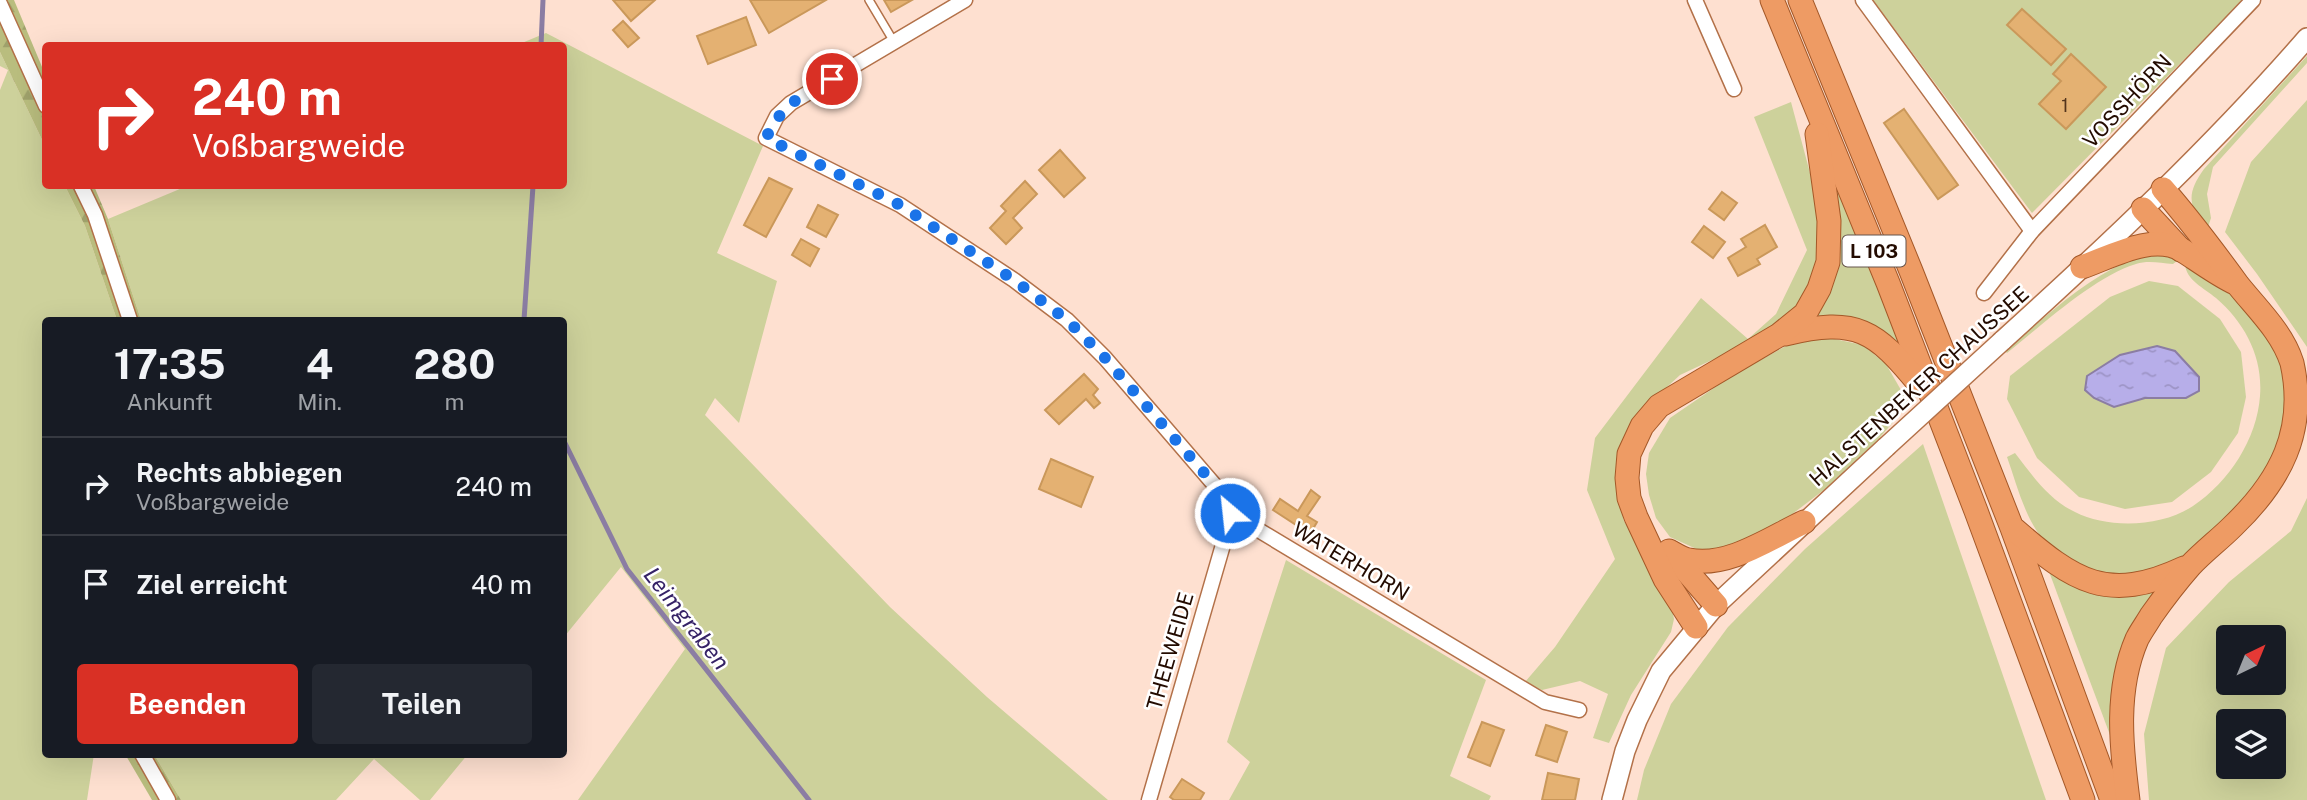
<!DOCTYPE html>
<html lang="de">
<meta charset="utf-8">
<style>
:root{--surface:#171b24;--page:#242831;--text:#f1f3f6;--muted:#9ea1a6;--line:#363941;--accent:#d93025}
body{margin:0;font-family:"Public Sans",sans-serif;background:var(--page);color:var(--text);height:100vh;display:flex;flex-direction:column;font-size:26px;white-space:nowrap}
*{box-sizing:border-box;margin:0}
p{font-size:23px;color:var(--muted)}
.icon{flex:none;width:38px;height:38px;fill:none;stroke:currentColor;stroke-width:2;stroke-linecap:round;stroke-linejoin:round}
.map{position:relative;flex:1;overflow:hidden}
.details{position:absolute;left:42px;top:317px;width:525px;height:441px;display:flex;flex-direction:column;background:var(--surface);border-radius:7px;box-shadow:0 7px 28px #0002}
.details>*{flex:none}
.hud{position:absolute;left:42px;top:42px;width:525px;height:147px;border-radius:7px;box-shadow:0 7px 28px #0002;background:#d93025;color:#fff;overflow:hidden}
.needle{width:46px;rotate:43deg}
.fabs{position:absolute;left:2216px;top:625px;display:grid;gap:14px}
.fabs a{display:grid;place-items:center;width:70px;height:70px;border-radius:7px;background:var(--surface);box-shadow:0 7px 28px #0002;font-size:35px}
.pin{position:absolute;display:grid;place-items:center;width:60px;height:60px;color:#fff;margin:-30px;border:4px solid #fff;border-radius:50%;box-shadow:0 2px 7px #0007}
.me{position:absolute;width:77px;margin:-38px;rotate:332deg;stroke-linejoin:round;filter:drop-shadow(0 0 5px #0008)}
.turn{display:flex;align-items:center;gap:24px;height:147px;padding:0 35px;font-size:32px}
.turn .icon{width:91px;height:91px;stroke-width:2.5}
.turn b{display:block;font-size:49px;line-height:60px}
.eta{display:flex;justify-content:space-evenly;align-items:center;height:119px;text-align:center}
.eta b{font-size:42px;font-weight:700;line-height:49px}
.action{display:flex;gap:14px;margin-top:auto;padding:14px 35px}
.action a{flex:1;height:80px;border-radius:7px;background:var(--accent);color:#fff;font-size:28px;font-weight:700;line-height:80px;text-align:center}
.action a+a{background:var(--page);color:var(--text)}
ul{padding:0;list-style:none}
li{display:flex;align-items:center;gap:21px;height:98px;padding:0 35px;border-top:2px solid var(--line)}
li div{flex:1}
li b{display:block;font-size:26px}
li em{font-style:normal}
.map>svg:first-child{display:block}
</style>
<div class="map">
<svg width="2307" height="800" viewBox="0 0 2307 800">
<defs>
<pattern id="forest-firs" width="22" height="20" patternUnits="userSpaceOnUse" patternTransform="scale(1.75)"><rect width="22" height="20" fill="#b9bd7e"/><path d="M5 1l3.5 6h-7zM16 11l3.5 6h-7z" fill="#9fa16b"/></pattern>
<pattern id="water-ripples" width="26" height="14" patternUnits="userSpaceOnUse" patternTransform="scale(1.75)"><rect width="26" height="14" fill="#b7aee9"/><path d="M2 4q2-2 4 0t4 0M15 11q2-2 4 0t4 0" fill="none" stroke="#9d94c6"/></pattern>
</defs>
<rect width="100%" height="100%" fill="#fee0d0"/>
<g fill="#cdd19b" fill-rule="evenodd">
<polygon points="1873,0 2243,0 2032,213"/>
<polygon points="546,33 763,146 717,253 777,281 739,423 715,398 705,415 890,607 987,697 1108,800 578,800 685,649 621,567 564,637 564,320 141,320 108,219 187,186 564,186 564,46 517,45"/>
<polygon points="0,52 45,146 46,186 65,186 85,226 117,320 46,320 46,754 94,754 87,800 0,800 0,90 8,70 0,66"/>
<path d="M2307 56V63L2213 167 2207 194 2211 218 2207 230C2188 206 2186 194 2204 169Z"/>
<polygon points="2307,100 2307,347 2257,274 2225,232 2251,162"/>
<polygon points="1791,102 1817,199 1821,253 1810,290 1784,320 1744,345 1680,375 1640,412 1622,447 1616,488 1624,521 1671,604 1674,619 1671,632 1631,695 1609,743 1593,738 1608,694 1580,681 1542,690 1525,682 1555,647 1615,559 1587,490 1595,438 1701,298 1748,339 1776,314 1807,250 1754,117"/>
<polygon points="1833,176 1900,343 1899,344 1808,321 1835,273 1840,225"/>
<path d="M2158 254 2181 258 2173 264C2160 263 2148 260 2136 264 2095 276 2041 326 2007 353L2005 351C2042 320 2081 282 2126 262 2135 257 2147 256 2158 254Z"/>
<path d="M2185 264C2210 269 2236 294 2251 314 2268 338 2283 360 2287 390 2288 401 2285 432 2280 442 2262 482 2197 563 2153 573 2145 574 2108 578 2100 577 2094 575 2055 552 2050 547 2026 524 2018 488 2007 457L2015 453C2032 475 2049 500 2075 512 2108 529 2162 527 2193 506 2229 482 2257 439 2260 396 2263 357 2245 323 2216 298 2204 288 2186 280 2185 264Z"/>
<polygon points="2149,281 2178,286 2220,319 2241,352 2246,397 2238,433 2211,472 2172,502 2125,509 2079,497 2037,458 2007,399 2010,376 2110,297"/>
<polygon points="1825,337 1863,345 1886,364 1909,404 1854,467 1791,515 1745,542 1721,552 1701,551 1670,537 1656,518 1649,495 1646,474 1649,453 1670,418 1730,377 1793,342"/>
<polygon points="1923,444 2046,800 1637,800 1644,770 1671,704 1728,627 1805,549"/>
<path d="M2307 498V800H2149L2144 734 2166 648 2229 582 2291 531ZM2228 637H2273V682H2228ZM2228 721H2273V766H2228Z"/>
<polygon points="1286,560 1486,680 1450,776 1491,796 1489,800 1229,800 1250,762 1227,742"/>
<polygon points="2048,569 2165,583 2113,743"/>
<polygon points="154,754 468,754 430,800 420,800 374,759 336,800 181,800"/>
</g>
<g fill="url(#forest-firs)">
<polygon points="0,0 14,0 45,74 45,146 0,52"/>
<polygon points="65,186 94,186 108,219 141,320 117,320 85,226"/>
<polygon points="125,754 154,754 181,800 152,800"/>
</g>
<polygon fill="url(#water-ripples)" stroke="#8b7da3" stroke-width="2" points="2157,346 2175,351 2199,377 2199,391 2186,398 2145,398 2114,407 2094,398 2085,390 2087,376 2120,355"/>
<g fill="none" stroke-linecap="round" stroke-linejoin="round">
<g stroke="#8b7da3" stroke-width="5">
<polyline points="541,46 543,0"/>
<polyline points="524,320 533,186"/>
<polyline points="564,441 627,569 809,800"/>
</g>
</g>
<g fill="#e4b172" stroke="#ca985a" stroke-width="2">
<polygon points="613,0 655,0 631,21"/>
<polygon points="750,0 826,0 769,33"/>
<polygon points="884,0 912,0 891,12"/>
<polygon points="2022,9 2066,49 2051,65 2007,25"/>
<polygon points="746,17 756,45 708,64 697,36"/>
<polygon points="623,21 639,38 628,47 613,30"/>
<polygon points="2071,54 2106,87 2066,129 2039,104 2061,81 2053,74"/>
<polygon points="1904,109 1958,185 1938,199 1884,123"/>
<polygon points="1060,150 1085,178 1064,197 1039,170"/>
<polygon points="769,178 792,189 766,237 744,225"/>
<polygon points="1025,181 1037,194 1013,218 1022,228 1006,244 990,228 1006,211 1001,206"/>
<polygon points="1722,192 1737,203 1724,220 1709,209"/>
<polygon points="818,205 838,215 826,237 807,227"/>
<polygon points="1765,225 1777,247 1757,259 1760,264 1738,276 1728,258 1746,247 1741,239"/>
<polygon points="1704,226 1725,242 1713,258 1692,242"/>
<polygon points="801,239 819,249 810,266 792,255"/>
<polygon points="1084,374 1098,389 1093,395 1100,403 1094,408 1086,399 1059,424 1045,410"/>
<polygon points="1051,459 1093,477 1081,507 1039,489"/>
<polygon points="1311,490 1320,497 1307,516 1317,522 1310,534 1273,510 1280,499 1298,511"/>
<polygon points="1482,722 1504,730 1490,766 1468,757"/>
<polygon points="1546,725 1567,732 1557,762 1536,755"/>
<polygon points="1548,773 1579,779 1575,800 1542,800"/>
<polygon points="1182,779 1204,793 1200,800 1174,800 1170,797"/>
</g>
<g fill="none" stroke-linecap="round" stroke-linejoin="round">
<g stroke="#b37149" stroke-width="10">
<polyline id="service" points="869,0 894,42"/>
</g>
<g stroke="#b37149" stroke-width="17">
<g id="minor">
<polyline points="965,0 791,103 777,116 766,138 900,205 1014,280 1067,320 1105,358 1224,496 1230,513 1545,702 1579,710"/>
<polyline points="1695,0 1734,89"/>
<polyline points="1863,0 2032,231"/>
<polyline points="0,4 46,106"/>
<polyline points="81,186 95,215 130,320"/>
<polyline points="1984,293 2032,231 2253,0"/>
<polyline points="142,754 168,800"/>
<polyline points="1149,800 1227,531 1230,513"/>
</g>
</g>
<g stroke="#b37149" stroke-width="22">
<g id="secondary">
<path d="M2002 341C2108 245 2213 146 2307 38"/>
<polyline points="1612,800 1625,751 1637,720 1661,671 1716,605 1886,447"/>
</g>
</g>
<g stroke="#a45828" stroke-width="25">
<g id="trunk">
<polyline points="1772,0 1888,283 1976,511 2083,800"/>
<polyline points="1800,0 1911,271 2012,528 2112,800"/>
<polyline points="2143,209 2181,250"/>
<path d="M2082 267C2111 257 2152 233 2182 250 2199 261 2215 273 2233 282"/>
<path d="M1785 334C1857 317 1875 330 1920 385"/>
<path d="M2015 530C2074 581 2107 604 2184 568"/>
<path d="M1669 551C1675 554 1682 559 1689 560 1728 568 1770 538 1804 522"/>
<polyline points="1670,552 1716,605"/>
<polyline points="1696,627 1665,579 1636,517 1629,498 1627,478 1629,454 1642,426 1659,406 1779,335 1805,314 1819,289 1828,262 1829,221 1817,134"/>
<path d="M2128 800C2121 746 2115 690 2137 639 2141 631 2147 623 2151 616 2163 599 2176 582 2190 566 2203 552 2219 540 2233 526 2280 481 2307 431 2292 363 2282 332 2258 310 2238 285 2214 252 2190 220 2163 189"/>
</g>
</g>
<use href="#service" stroke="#fff" stroke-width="7"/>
<use href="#minor" stroke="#fff" stroke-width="14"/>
<use href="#secondary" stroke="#fff" stroke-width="19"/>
<use href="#trunk" stroke="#ee9b64" stroke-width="23"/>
<g stroke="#b37149" stroke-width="22" stroke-linecap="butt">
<polyline id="secondary-bridge" points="1886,447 2002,341"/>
</g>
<use href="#secondary-bridge" stroke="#fff" stroke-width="19"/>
</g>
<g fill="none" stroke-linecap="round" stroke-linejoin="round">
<path stroke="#1a73e8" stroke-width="12" stroke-dasharray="0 21.6" d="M832 79C799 98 784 102 766 138L900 205 1014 280 1067 320 1105 358 1224 496 1230 513"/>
</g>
<g text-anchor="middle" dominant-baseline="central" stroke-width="5" stroke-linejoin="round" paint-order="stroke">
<g font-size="18" fill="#53341c">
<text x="2065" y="105">1</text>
</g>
<rect fill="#fff" stroke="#65544c" stroke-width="2" x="1842.5" y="235.5" width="63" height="31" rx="5"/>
<g font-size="19" font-weight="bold" fill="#230b00">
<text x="1874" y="251">L 103</text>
</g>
<g font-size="21" fill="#230b00" stroke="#fff">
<text transform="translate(2127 101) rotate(-47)">VOSSHÖRN</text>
<text transform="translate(1919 386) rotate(-42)">HALSTENBEKER CHAUSSEE</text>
<text transform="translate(1351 561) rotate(31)">WATERHORN</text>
<text transform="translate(1170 651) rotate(-74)">THEEWEIDE</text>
</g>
<g font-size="23" font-style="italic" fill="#352266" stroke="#fff">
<text transform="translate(687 618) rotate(52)">Leimgraben</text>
</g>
</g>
</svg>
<div class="fabs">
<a><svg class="needle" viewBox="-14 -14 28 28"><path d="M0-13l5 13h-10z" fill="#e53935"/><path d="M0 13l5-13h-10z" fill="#9ea1a6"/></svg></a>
<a><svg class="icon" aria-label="layers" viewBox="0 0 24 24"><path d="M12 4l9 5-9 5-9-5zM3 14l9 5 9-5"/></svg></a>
</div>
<div class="pin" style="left:832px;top:79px;background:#d93025"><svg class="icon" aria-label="arrive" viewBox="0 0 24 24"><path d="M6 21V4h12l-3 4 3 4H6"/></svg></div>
<svg class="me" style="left:1230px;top:513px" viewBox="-20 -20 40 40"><circle r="17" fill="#1a73e8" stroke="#fff" stroke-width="3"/><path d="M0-11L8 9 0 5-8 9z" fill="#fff"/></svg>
<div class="hud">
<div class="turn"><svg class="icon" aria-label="right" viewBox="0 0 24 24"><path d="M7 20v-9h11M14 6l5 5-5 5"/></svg><div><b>240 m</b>Voßbargweide</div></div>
</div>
<section class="details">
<div class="eta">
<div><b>17:35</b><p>Ankunft</p></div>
<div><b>4</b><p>Min.</p></div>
<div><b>280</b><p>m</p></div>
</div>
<ul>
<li><svg class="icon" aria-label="right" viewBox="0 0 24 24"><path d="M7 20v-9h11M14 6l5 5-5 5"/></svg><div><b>Rechts abbiegen</b><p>Voßbargweide</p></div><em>240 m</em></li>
<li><svg class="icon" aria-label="arrive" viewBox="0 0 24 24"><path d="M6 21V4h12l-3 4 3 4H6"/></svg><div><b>Ziel erreicht</b></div><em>40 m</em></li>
</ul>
<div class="action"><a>Beenden</a><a>Teilen</a></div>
</section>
</div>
